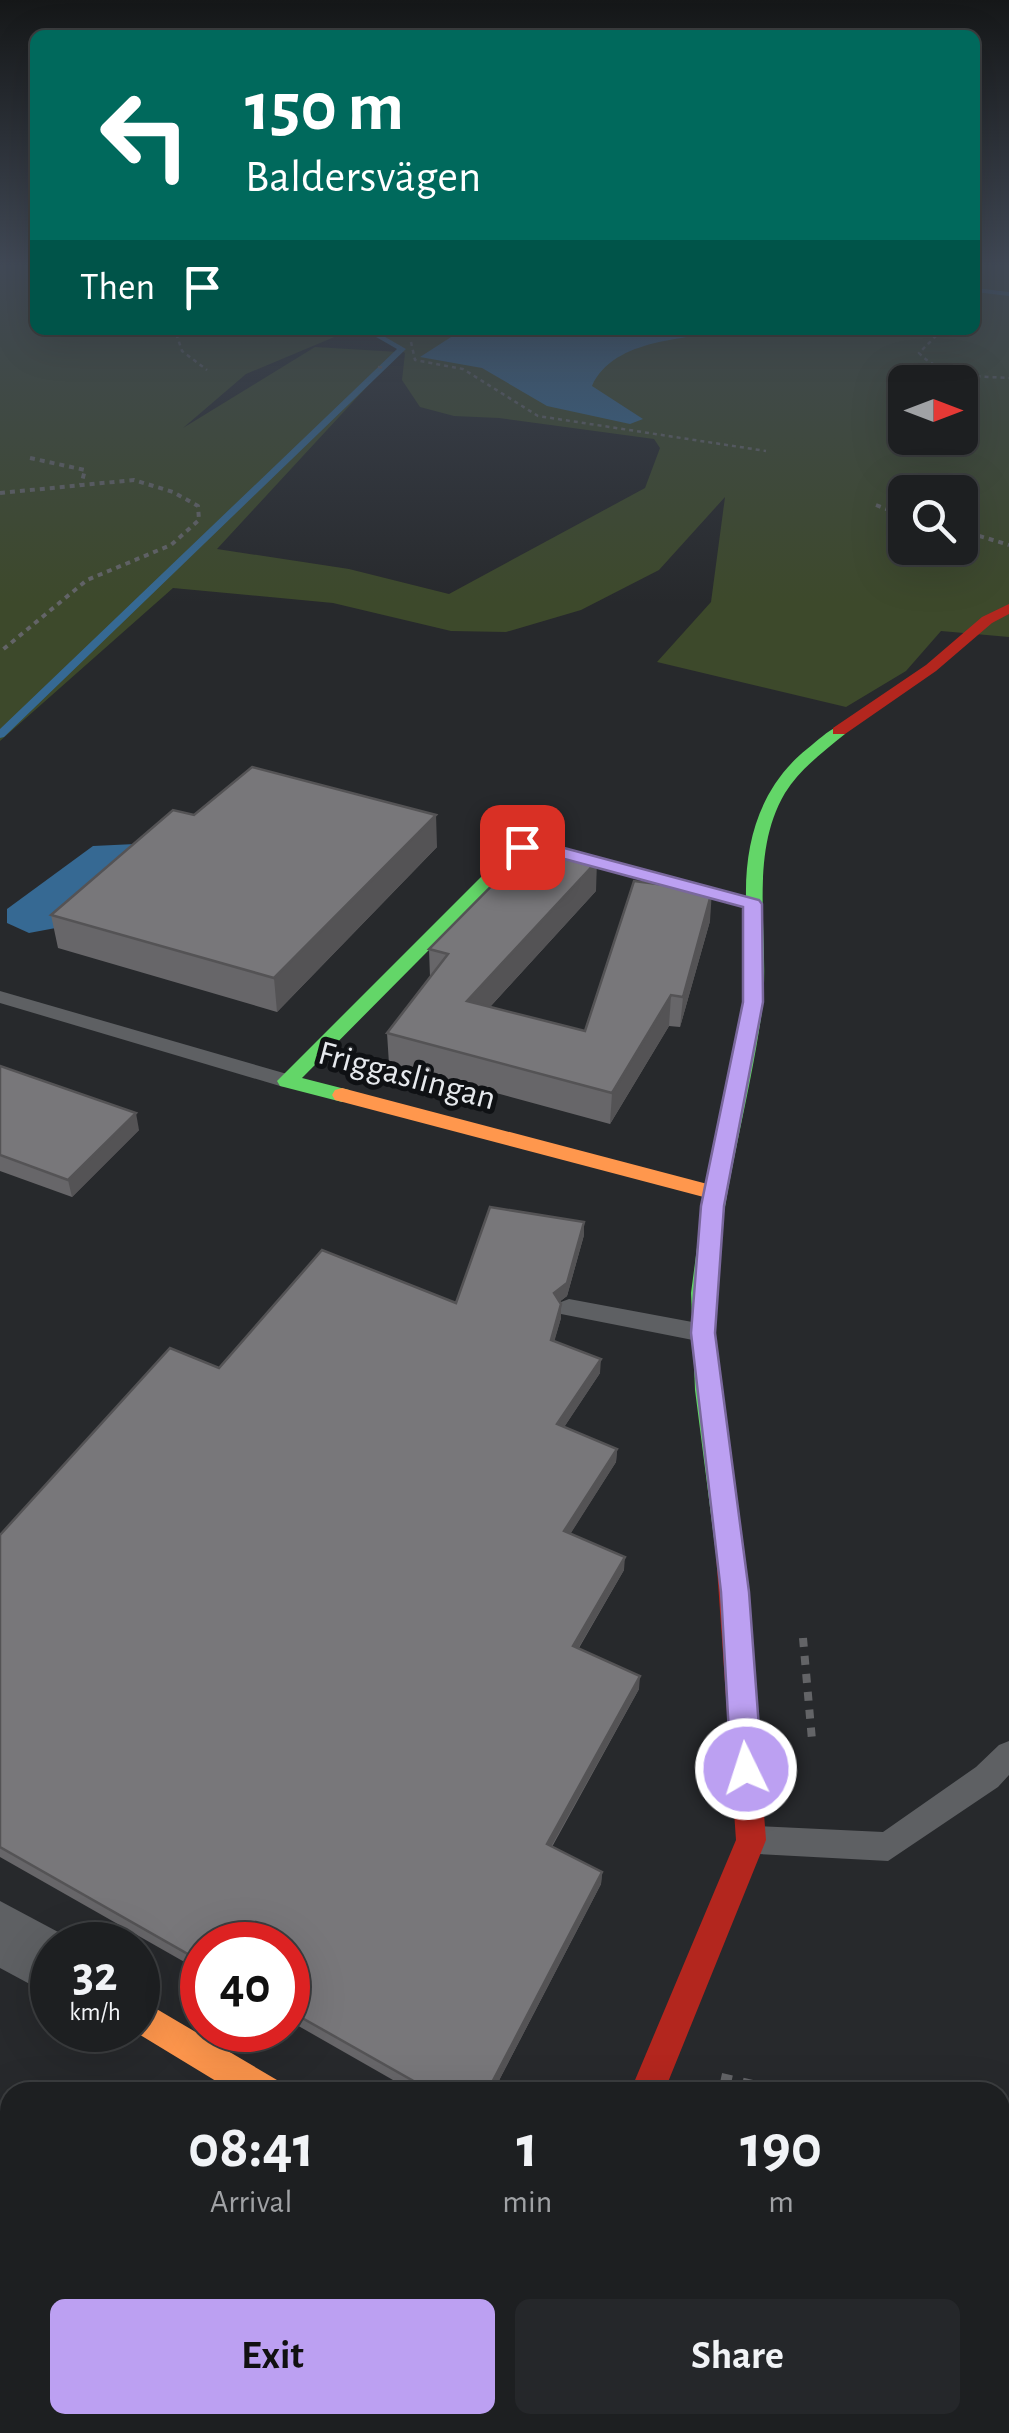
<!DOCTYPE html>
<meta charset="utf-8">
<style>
:root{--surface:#1d1f21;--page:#25272a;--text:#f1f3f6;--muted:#a0a2a5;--line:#3b3d3f;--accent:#bca0f2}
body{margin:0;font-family:"Alegreya Sans",sans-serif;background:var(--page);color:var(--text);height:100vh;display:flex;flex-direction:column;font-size:38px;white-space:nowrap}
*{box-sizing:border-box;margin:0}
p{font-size:32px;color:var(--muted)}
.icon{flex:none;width:55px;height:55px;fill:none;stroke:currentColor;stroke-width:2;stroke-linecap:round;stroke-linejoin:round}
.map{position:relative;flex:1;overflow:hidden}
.panel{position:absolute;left:0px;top:2082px;width:1010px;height:352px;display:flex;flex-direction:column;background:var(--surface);border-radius:30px 30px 0 0;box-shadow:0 10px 40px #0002,0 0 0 2px var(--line)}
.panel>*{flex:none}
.top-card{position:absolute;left:30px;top:30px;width:950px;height:305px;border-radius:15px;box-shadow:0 10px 40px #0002,0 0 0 2px var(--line);background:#00695c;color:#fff;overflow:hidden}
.needle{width:65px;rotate:90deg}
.buttons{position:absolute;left:888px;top:365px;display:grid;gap:20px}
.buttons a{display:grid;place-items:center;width:90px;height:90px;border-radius:15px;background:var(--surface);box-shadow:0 10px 40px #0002,0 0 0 2px var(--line);font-size:50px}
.speed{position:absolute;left:30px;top:1922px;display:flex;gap:20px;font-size:50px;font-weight:700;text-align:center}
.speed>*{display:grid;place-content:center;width:130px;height:130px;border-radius:50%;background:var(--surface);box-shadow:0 10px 40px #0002,0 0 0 2px var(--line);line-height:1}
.speed small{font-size:25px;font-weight:400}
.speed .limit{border:15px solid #d22;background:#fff;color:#111}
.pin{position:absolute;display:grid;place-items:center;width:85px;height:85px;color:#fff;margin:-42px;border-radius:20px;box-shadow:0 5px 15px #0006}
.me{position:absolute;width:110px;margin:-55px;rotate:356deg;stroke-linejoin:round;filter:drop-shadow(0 0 8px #0008)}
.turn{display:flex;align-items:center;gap:35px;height:210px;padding:0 50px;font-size:45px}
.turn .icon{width:130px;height:130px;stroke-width:2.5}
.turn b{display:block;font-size:70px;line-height:85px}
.then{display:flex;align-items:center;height:95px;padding:0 50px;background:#0003;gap:20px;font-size:38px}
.eta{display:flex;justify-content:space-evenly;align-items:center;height:170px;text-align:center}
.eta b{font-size:60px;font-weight:700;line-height:70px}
.cta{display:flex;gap:20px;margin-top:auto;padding:20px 50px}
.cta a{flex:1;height:115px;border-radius:15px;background:var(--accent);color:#111;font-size:40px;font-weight:700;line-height:115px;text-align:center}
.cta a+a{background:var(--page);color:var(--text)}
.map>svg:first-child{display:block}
</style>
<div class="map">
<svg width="1009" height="2433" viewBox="0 0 1009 2433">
<rect width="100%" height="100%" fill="#27292c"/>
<path fill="#3d492b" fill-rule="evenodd" d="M0 263H35V330H351L246 374 183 428 315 347 399 352 217 549 349 569 449 594 645 488 660 448 654 439 499 418 454 416 420 407 402 380 405 353 368 330H975V263H1009V637L941 631 906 671 846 707 657 662 711 602 725 497 659 570 581 610 506 632 451 631 333 603 173 588 0 741ZM905 382H960V438H905ZM905 492H960V548H905Z"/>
<g fill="#366993">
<path d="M462 330H737C690 339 614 337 592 386L643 419 630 424 547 406 482 368 420 357Z"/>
<polygon points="135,844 61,927 29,933 7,923 7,909 93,846"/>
</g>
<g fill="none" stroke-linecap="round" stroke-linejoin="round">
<g fill="#366993" fill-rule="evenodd">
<polygon points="975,288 1009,292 1009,296 975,292"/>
<polygon points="364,330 373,330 406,349 4,737 0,738 0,729 397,349"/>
</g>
<g stroke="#636467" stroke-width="2.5" stroke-dasharray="4 4" stroke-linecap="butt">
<polyline points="194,330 177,336 182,351 207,370"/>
<path d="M942 330 919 353C943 378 977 376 1009 378"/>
<polyline points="411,342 415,360 463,369 538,416 766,451"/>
<polyline points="378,367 386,368"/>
</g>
<g stroke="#636467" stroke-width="4" stroke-dasharray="5 5" stroke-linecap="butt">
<polyline points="30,458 85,470 81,485"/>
<polyline points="0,493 134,480 173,492 198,506 199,520 171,545 87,580 0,652"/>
<polyline points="876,505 905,516"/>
<polyline points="960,530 1009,545"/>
</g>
<polyline stroke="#636467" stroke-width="8" stroke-dasharray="9 9" stroke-linecap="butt" points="803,1638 812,1740"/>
<g stroke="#636467" stroke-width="10" stroke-dasharray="11 11" stroke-linecap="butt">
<polyline points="721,2078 785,2092"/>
<polyline points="1000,2141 1009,2143"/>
<polyline points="558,2433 562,2425"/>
</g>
<g fill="#5e6063" fill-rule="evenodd">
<polygon points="0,991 294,1076 297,1081 287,1087 280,1086 0,1003"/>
<polygon points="569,1299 703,1324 712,1327 715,1333 712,1339 703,1342 561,1314 557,1308 561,1302"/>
<polygon points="1009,1741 1009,1775 998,1787 888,1861 759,1854 748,1850 744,1840 748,1830 759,1826 883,1832 976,1767 999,1745"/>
</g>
<g fill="#5e6063" fill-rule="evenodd">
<polygon points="0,1901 75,1941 76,1945 52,1945 52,1996 0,1968"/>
<polygon points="450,2425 528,2425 524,2433 446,2433"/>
</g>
<path fill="#63d668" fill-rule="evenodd" d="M839 726 845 728V734C823 752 800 769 785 793 747 857 771 940 762 1011 749 1104 721 1195 715 1289 710 1377 731 1467 744 1554L740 1562 730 1565 720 1562 716 1554 695 1390 691 1293 702 1210 743 1004 746 908 546 853 526 852 302 1078 349 1090 352 1095 349 1100 342 1102 280 1086 277 1081 515 843H547L746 897C745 840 761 786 807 749 817 741 827 731 839 726Z"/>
<g fill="#ff974d" fill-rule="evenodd">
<polygon points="342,1088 715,1186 726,1193 715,1200 335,1100 332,1095 335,1090"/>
<polygon points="138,1998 277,2080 282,2092 234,2092 132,2030 138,2030"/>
</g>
<g fill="#b3261e" fill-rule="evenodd">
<polygon points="1009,604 1009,614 992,623 936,671 845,734 833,734 833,728 926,665 982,617"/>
<polygon points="730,1543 740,1546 744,1554 766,1840 664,2092 630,2092 736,1840 716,1554 720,1546"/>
</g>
</g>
<g fill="#676669">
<polygon points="194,815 437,847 277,1012 58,948 51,915"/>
<polygon points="596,891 490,1007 585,1031 710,921 680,1027 669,1026 610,1124 389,1064 387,1033 430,977 429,949"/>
<polygon points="0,1066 139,1130 72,1197 0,1171"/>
<polygon points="584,1235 567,1296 559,1302 561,1318 554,1341 600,1373 564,1427 617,1449 616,1462 570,1534 624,1570 579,1648 639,1689 552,1847 602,1872 601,1884 493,2092 414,2092 288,2020 288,1945 202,1945 202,1972 0,1857 0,1535 219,1368 456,1303"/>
</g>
<g fill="#545355">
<polygon points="436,815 437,847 277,1012 274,978"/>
<polygon points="597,861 596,891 467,1032 467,1001"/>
<polygon points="712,891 710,921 680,1027 683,997"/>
<polygon points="671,995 669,1026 610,1124 612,1093"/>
<polygon points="136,1113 139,1130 72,1197 68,1180"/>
<polygon points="584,1222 584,1235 567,1296 554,1306 554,1293"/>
<polygon points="561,1304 561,1318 551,1353 551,1340"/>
<polygon points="601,1359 600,1373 557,1438 557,1424"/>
<polygon points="617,1449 616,1462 564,1544 564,1531"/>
<polygon points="625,1557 624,1570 572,1659 573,1646"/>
<polygon points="640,1676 639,1689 546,1856 547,1844"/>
<polygon points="602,1872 601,1884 493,2092 487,2092"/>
</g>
<g fill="#78777a" stroke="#545355" stroke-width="2.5">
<polygon points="252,767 436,815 274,978 51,915 173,810 194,815"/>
<polygon points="534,843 597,861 467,1001 585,1031 634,881 712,891 683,997 671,995 612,1093 387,1033 448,954 429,949"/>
<polygon points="0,1066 136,1113 68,1180 0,1155"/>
<polygon points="490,1207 584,1222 567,1283 554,1293 561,1304 551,1340 601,1359 557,1424 617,1449 564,1531 625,1557 573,1646 640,1676 547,1844 602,1872 487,2092 433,2092 288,2010 288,1945 202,1945 202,1962 0,1847 0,1535 170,1348 219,1368 322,1250 456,1303"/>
</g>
<linearGradient id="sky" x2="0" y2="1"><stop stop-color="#151718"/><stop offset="0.44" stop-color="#414956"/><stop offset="1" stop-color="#414956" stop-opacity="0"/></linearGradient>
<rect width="1009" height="603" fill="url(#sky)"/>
<polygon fill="#bca0f2" stroke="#7a689d" stroke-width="2.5" points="522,842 553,845 759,900 762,904 763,1002 724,1206 715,1333 749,1592 762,1769 757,1779 746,1783 736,1779 731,1769 721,1592 691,1333 701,1206 743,1002 743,907 546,854 515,851 515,843"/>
<g text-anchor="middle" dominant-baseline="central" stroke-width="10" stroke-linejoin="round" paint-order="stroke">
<g font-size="35" fill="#e6e9ed" stroke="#0f1114">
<text transform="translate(407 1076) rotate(15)">Friggaslingan</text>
</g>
</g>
</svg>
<div class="buttons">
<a><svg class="needle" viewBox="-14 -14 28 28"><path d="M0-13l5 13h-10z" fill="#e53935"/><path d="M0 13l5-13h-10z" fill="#a0a2a5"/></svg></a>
<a><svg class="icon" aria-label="search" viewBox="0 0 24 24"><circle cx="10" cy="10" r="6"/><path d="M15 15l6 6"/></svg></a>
</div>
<div class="speed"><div>32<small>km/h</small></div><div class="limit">40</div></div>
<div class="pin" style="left:522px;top:847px;background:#d93025"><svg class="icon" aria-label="arrive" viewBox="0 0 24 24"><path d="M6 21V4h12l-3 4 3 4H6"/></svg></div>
<svg class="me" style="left:746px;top:1769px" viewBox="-20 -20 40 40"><circle r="17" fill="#bca0f2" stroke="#fff" stroke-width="3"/><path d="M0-11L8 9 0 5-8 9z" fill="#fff"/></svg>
<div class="top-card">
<div class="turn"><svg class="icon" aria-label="left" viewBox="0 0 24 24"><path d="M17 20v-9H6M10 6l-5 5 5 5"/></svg><div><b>150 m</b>Baldersvägen</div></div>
<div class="then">Then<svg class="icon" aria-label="arrive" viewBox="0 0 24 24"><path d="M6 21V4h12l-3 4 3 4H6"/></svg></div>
</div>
<section class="panel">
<div class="eta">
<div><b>08:41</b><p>Arrival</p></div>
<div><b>1</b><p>min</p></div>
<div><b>190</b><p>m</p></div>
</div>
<div class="cta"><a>Exit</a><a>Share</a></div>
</section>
</div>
